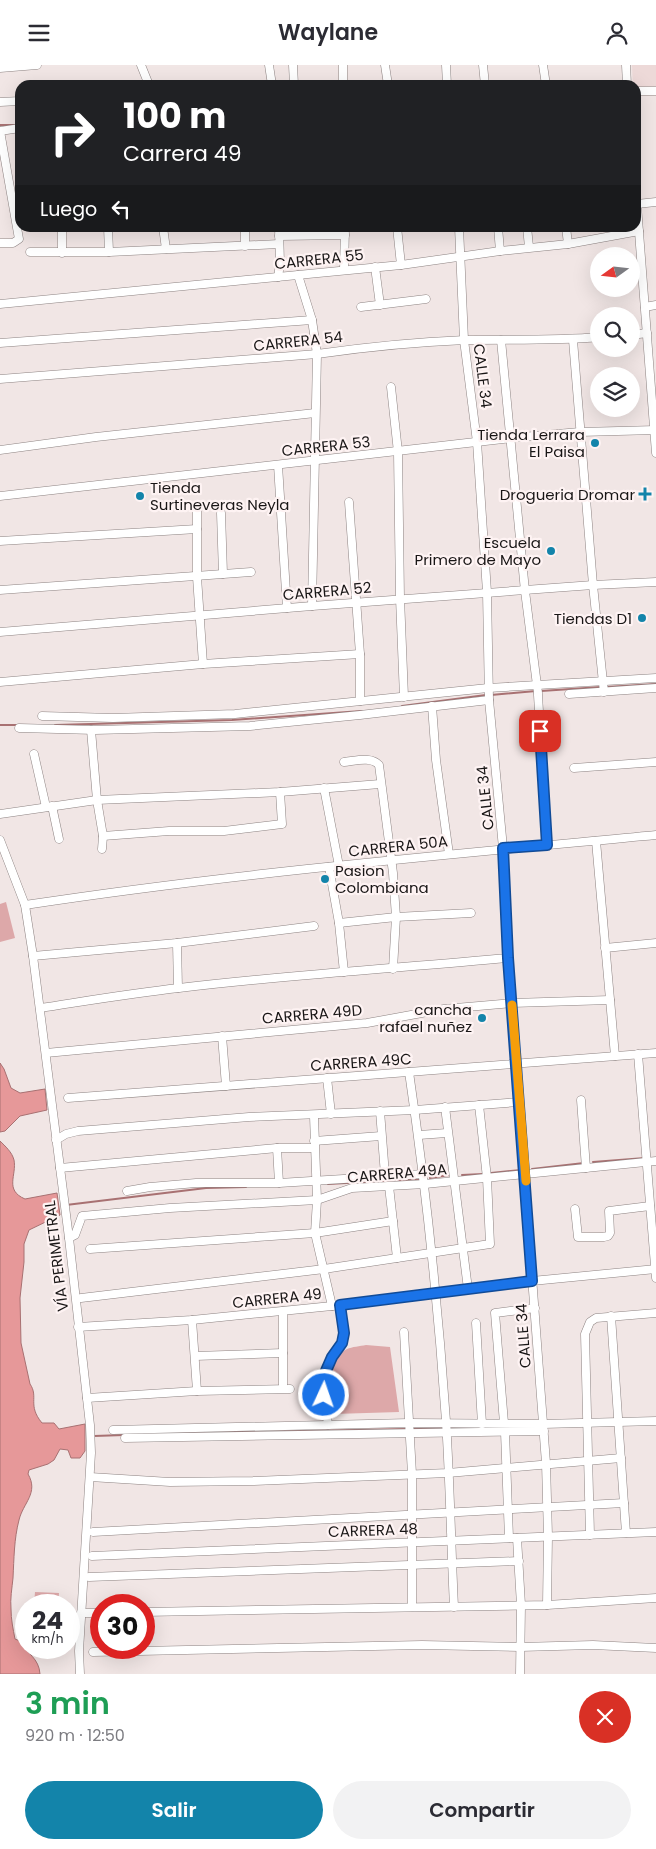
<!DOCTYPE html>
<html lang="es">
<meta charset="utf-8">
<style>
:root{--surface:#fff;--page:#f2f2f3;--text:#2b2b33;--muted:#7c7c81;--accent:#1384aa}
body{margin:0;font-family:Poppins,sans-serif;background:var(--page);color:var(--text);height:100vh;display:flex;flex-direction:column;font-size:19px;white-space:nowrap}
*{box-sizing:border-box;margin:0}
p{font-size:16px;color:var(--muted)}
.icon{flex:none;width:28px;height:28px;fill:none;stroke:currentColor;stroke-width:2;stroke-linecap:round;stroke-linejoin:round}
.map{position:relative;height:1609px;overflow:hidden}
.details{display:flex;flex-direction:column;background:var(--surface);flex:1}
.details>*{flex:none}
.top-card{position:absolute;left:15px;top:15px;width:626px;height:152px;border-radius:15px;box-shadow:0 5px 20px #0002;background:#202124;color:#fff;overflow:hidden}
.needle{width:32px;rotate:255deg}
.controls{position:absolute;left:590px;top:182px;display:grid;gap:10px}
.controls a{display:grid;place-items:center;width:50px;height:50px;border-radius:50%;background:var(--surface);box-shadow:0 5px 20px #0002;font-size:25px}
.speed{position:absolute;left:15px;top:1529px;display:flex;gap:10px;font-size:25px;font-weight:700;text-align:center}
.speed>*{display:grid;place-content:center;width:65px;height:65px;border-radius:50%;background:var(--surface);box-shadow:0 5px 20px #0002;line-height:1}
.speed small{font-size:12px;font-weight:400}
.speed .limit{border:8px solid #d22;background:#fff;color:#111}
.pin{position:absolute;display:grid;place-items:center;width:42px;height:42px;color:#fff;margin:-21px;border-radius:10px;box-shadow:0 2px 8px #0006}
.me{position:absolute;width:55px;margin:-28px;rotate:3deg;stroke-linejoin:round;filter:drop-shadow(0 0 4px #0008)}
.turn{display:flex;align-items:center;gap:18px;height:105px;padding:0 25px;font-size:22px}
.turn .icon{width:65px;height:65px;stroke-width:2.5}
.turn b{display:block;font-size:35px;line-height:42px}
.then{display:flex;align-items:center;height:48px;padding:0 25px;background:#0003;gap:10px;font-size:19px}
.round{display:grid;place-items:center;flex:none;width:52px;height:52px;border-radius:26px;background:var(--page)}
.headline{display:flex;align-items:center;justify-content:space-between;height:85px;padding:0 25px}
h1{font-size:30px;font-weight:600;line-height:38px;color:#1e9e55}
.action{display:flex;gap:10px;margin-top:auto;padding:10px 25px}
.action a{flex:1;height:58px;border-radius:30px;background:var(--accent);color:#fff;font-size:20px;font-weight:600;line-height:58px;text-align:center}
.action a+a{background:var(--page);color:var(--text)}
header{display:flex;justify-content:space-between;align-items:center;height:65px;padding:0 25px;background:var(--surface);font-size:22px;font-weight:600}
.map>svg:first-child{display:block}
</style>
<header><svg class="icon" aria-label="menu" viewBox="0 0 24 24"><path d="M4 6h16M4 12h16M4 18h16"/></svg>Waylane<svg class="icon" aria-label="person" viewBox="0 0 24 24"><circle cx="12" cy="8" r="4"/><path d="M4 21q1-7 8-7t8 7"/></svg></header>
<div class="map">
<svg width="656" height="1609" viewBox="0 0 656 1609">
<rect width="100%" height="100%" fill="#f1e6e5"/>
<polygon fill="#edd9d8" points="632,0 656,0 656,21 636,22 636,20 633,20"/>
<g fill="#dda8a9">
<polygon points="6,837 15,873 0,877 0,839"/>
<path d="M366 1280 390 1282 399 1347 334 1349C326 1330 325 1295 347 1284 352 1282 360 1281 366 1280Z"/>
<polygon points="35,1527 59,1528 58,1540 34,1540"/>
</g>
<g fill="#e69899" stroke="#a87172">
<polygon points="0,998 4,1004 11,1023 20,1028 45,1024 47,1045 20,1051 5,1066 0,1067"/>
<path d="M0 1076C5 1081 12 1087 14 1095 17 1110 4 1125 25 1134L57 1128 60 1150 29 1165 24 1179V1197L20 1233 21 1278 30 1319C39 1332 27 1340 42 1358H54L59 1364 85 1359V1386L80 1393H71L68 1385 60 1384 54 1395 48 1399 29 1405 28 1409C39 1428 23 1438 19 1455 14 1474 14 1494 13 1513 12 1523 10 1534 11 1544 11 1554 13 1564 15 1574L20 1576C27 1589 39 1593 40 1609H0Z"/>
</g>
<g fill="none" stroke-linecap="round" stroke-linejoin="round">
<g stroke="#a87172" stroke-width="2">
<polyline points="0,60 15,60"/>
<polyline points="606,622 656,619"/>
<polyline points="541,626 601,622"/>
<polyline points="491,630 536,626"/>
<polyline points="402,641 486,630"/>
<polyline points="0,660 18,660"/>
<polyline points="55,660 232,655 362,646"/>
<polyline points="593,1097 645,1093"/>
<polyline points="532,1104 584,1098"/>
<polyline points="491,1108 521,1105"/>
<polyline points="462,1110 483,1109"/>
<polyline points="430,1113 450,1110"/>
<polyline points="328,1119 420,1114"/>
<polyline points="66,1140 206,1123 246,1122"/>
<polyline points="449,1363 519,1363"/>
<polyline points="411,1364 444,1363"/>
<polyline points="144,1369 407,1364"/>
<polyline points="94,1371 124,1370"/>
</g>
<g stroke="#8d8382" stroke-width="9">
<g id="minor">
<polyline points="141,0 149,20"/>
<polyline points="269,0 272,20"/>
<polyline points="293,0 294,20"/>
<polyline points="343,0 343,20"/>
<polyline points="385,0 388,20"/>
<polyline points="446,0 447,20"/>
<polyline points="483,0 485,20"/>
<polyline points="543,0 546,20"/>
<polyline points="626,0 627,20"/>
<polyline points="0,3 37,0"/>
<polyline points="636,26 656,26"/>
<polyline points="0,37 20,36"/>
<polyline points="0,66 20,63"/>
<polyline points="636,128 656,388"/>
<polyline points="637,139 656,137"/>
<polyline points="62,162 62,188"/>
<polyline points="108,162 109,187"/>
<polyline points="163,162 166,184"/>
<polyline points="245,162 245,181"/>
<polyline points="397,162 401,200"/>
<polyline points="459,162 464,275 477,377 487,527 489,635 503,783 508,893 546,1398 548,1471 547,1540"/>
<polyline points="498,162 500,186"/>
<polyline points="527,162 529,182"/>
<polyline points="566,162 568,179"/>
<polyline points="279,171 345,170"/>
<polyline points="0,178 13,178 19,174 0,66"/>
<polyline points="30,187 109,187 279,179"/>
<polyline points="375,202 380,240"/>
<polyline points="344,205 345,162"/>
<polyline points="298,210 312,255 317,289 312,541"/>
<polyline points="278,212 280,199 279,162"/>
<polyline points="0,239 401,200 500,186 568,179 639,166"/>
<polyline points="361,242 426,234"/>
<polyline points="645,242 656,240"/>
<polyline points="631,270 647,268"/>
<polyline points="501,275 525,526 538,628"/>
<polyline points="573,275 593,520 604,627"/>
<polyline points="0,278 312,255"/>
<path d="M0 314 317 289C366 282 416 277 465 275 510 274 554 276 599 272"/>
<polyline points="391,322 398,387 400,533 404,632"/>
<polyline points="0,385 96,372 315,348"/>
<polyline points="278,400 287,543"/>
<polyline points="0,431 511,373 580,367 656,365"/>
<polyline points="349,437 360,589 360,636"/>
<polyline points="197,444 197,512 203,599"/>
<polyline points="221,448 223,509"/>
<polyline points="0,476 197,464"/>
<polyline points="0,525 251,507"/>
<polyline points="0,567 312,541 593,520 656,517"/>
<polyline points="0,617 203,599 360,589"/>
<polyline points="569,629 656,623"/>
<polyline points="538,630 547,779"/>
<polyline points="432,641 436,695 449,789"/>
<polyline points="42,651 113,653 235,649 488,623 656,613"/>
<polyline points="19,663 95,665 250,661 360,650 489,635"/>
<polyline points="91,665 97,735 103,771 102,784"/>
<polyline points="34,689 46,742"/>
<path d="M344 697C355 696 371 691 379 700L393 808 396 852 393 904"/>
<polyline points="574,703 656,697"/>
<polyline points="324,723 339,801"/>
<polyline points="52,741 59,774"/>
<polyline points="0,749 97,735 280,727 380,719"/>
<polyline points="103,771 169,766 224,766 282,759 280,727"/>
<polyline points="0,775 25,840 33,891 69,1173 90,1360 91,1388 79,1586 80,1609"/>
<polyline points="596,776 615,991"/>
<polyline points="329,802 339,858 344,907"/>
<path d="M25 840C235 808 445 790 656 770"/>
<polyline points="339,858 396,852 471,848"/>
<polyline points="177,878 178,923"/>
<polyline points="605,883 656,878"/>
<polyline points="33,891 177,878 314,861"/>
<path d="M40 943C86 936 133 928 179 923 288 910 398 903 508 893"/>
<polyline points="222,971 226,1021"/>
<polyline points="46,988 367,958 444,944 512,938 610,935"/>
<polyline points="638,989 656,1213"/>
<path d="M409 1007C426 1123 438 1239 446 1356 450 1418 451 1480 454 1542"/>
<polyline points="327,1013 331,1049"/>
<polyline points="68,1033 656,988"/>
<polyline points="581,1035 586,1103"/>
<polyline points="445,1042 468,1224"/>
<polyline points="380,1046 385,1110"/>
<polyline points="314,1051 317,1135 315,1168 332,1241"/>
<polyline points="419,1070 447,1068"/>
<polyline points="56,1075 66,1069 78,1066 249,1052 415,1045 519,1037"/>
<polyline points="314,1076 381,1071"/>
<polyline points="277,1083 279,1118"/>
<polyline points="60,1103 277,1083 314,1083"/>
<polyline points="389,1121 397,1193"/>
<polyline points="127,1126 150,1122 196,1118 279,1118 424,1109"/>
<polyline points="575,1144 578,1172 604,1172 608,1171 610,1168 609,1146 650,1141"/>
<polyline points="69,1173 75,1170 82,1151 170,1143 317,1135 352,1123 425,1119 656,1096"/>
<polyline points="90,1184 315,1168 393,1156"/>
<polyline points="81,1233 324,1204 490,1179 487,1113 479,1040"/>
<polyline points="611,1251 626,1468"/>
<polyline points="192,1255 197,1326"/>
<polyline points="476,1258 482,1359"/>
<polyline points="78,1262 192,1255 332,1241 532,1216 656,1204"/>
<polyline points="404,1267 412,1409 412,1542"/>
<polyline points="195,1291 283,1288"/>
<polyline points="283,1323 283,1246"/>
<polyline points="87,1333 197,1326 290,1324"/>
<polyline points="504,1358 495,1248 535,1243"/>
<polyline points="328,1360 322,1315 332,1292 342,1278 344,1268 340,1240"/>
<polyline points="113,1365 409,1358 543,1359 656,1356"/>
<polyline points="505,1367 509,1473"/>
<polyline points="125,1373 544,1366"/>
<polyline points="90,1412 170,1417 253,1416 448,1408 621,1393"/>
<polyline points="93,1467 624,1438"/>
<polyline points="590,1470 585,1269 590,1257 596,1253 656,1248"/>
<polyline points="517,1473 521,1540 520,1609"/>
<polyline points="92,1491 656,1467"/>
<polyline points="89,1512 519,1496"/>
<polyline points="144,1547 547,1540 656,1533"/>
<polyline points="81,1548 101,1548"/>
<polyline points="93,1587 422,1580 520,1582 593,1580 656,1583"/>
</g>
</g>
<use href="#minor" stroke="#fff" stroke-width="8"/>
</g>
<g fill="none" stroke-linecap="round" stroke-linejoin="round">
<g stroke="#114b97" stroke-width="12">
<polyline id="route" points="324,1330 322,1315 332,1292 342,1278 344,1268 340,1240 532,1216 508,893 503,783 547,780 540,666"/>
</g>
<use href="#route" stroke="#1a73e8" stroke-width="9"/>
<polyline stroke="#f59e0b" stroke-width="9" points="512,940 526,1116"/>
</g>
<g fill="#1384aa" stroke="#fef3f3" stroke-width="2">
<circle cx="595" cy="378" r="5"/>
<path d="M642.5 421.5h5v5h5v5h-5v5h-5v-5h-5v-5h5z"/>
<circle cx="140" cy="431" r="5"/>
<circle cx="551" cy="486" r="5"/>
<circle cx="642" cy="553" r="5"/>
<circle cx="325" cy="814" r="5"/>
<circle cx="482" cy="953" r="5"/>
</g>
<g text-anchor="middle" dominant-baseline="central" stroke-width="4.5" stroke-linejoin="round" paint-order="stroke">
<g font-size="15" fill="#191616" stroke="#fef3f3">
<text transform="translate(319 194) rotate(-6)">CARRERA 55</text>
<text transform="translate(298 276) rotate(-6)">CARRERA 54</text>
<text transform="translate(483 311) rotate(83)">CALLE 34</text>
<text transform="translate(326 381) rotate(-6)">CARRERA 53</text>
<text transform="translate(327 526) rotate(-5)">CARRERA 52</text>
<text transform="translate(485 733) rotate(-96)">CALLE 34</text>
<text transform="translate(398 781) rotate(-6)">CARRERA 50A</text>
<text transform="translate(312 949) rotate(-5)">CARRERA 49D</text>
<text transform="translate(361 997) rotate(-4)">CARRERA 49C</text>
<text transform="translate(397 1108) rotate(-5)">CARRERA 49A</text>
<text transform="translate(56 1191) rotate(-97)">VÍA PERIMETRAL</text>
<text transform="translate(277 1233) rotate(-6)">CARRERA 49</text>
<text transform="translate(523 1271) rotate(-94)">CALLE 34</text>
<text transform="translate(373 1465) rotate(-2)">CARRERA 48</text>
</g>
<g font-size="15" fill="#191616" stroke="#fef3f3" text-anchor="end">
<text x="585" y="369">Tienda Lerrara<tspan x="585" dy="17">El Paisa</tspan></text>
<text x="150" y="422" text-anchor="start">Tienda<tspan x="150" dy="17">Surtineveras Neyla</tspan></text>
<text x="635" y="429">Drogueria Dromar</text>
<text x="541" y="477">Escuela<tspan x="541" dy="17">Primero de Mayo</tspan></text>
<text x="632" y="553">Tiendas D1</text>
<text x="335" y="805" text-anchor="start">Pasion<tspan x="335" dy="17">Colombiana</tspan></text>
<text x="472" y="944">cancha<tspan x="472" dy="17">rafael nuñez</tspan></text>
</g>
</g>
</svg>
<div class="controls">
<a><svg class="needle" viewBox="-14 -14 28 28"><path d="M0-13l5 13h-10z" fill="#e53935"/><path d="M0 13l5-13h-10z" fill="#7c7c81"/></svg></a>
<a><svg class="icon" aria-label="search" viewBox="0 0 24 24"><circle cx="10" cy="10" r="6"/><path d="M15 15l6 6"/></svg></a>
<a><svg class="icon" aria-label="layers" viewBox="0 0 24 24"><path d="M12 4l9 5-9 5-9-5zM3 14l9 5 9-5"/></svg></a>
</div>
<div class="speed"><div>24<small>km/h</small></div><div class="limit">30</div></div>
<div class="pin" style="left:540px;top:666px;background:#d93025"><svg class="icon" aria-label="arrive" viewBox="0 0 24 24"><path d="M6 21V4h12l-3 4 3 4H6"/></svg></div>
<svg class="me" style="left:324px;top:1330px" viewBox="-20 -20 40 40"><circle r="17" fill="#1a73e8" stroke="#fff" stroke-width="3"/><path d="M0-11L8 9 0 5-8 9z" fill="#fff"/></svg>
<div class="top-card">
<div class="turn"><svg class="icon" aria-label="right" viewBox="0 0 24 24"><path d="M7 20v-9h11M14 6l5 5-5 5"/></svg><div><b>100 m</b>Carrera 49</div></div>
<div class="then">Luego<svg class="icon" aria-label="left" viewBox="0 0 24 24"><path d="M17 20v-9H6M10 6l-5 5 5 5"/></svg></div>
</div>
</div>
<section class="details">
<div class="headline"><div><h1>3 min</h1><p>920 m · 12:50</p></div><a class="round" style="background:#d93025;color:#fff"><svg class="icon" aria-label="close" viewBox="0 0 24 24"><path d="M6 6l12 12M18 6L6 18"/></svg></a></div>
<div class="action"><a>Salir</a><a>Compartir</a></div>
</section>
